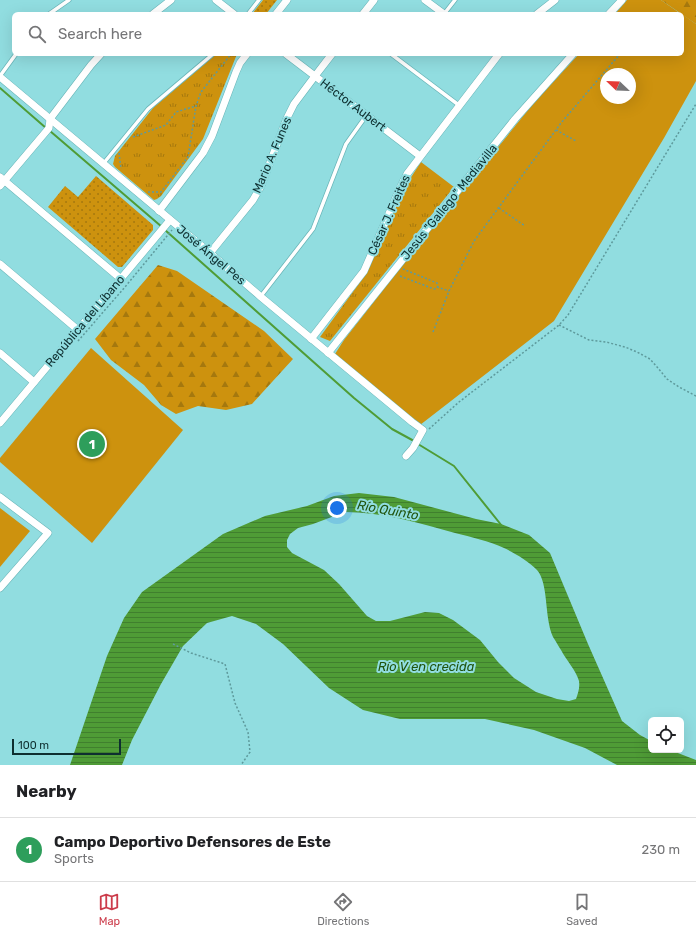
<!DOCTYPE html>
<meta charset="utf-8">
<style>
:root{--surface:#fff;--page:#f2f2f2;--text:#202124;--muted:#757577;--line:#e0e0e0;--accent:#cc3c4b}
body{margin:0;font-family:Rubik,sans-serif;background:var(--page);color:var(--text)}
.controls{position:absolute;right:12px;bottom:12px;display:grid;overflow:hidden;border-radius:6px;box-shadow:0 4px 16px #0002}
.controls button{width:36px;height:36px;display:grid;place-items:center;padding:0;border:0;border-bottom:1px solid var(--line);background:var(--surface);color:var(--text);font:20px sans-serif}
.compass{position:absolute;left:600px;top:68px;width:36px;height:36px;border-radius:50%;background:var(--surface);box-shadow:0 4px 16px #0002;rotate:293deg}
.scale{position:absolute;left:12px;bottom:10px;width:109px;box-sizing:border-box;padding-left:4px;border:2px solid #0e2f30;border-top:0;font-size:11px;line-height:14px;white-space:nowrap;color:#0e2f30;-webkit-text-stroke:3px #91dde0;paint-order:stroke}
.you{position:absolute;left:337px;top:508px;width:14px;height:14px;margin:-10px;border:3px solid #fff;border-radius:50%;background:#1a73e8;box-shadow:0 0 0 6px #1a73e833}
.badge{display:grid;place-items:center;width:26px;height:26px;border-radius:50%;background:var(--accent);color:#fff;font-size:13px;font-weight:700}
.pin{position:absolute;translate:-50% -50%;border:2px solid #fff;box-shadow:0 1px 4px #0006}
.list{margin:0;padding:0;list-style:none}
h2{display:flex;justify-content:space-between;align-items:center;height:52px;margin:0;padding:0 16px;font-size:17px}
h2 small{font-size:13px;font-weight:400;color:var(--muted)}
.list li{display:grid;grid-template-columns:26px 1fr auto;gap:12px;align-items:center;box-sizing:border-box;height:64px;padding:0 16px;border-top:1px solid var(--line)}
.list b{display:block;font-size:15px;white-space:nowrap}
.list p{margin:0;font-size:13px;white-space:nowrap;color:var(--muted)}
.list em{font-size:13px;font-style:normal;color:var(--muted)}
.icon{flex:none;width:22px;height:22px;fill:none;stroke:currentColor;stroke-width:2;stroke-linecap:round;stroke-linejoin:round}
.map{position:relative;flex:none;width:696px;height:765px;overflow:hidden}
.search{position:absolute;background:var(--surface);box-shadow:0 4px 16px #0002;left:12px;right:12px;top:12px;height:44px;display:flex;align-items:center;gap:10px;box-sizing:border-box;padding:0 14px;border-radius:6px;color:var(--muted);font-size:15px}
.sheet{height:116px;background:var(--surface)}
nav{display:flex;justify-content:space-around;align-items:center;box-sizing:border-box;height:56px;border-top:1px solid var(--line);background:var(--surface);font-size:11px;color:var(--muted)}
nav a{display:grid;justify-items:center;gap:2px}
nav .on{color:var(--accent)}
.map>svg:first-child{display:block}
.grass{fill:url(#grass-dots)}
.forest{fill:url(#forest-firs)}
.park{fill:url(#park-tufts)}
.garden{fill:#cd920e;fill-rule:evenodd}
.water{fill:url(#water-rules);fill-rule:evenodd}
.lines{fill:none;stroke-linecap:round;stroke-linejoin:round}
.stream{stroke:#4f9c36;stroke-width:2}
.lane-casing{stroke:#69b5b8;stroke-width:5}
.street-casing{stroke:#69b5b8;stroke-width:8}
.path{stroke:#5e9a9c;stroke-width:1.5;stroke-dasharray:2 2;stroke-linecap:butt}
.lane{stroke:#fff;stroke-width:3.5}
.street{stroke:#fff;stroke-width:7}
.labels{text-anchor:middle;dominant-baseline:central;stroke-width:4;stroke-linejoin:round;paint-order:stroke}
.street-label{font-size:12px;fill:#0e2f30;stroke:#91dde0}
.water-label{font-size:13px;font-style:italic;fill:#20530d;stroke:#91dde0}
</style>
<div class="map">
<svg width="696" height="765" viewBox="0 0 696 765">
<defs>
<pattern id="grass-dots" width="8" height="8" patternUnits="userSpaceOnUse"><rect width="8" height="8" fill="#cd920e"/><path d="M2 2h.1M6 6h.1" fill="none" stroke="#a5780e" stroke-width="1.8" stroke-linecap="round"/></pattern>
<pattern id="forest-firs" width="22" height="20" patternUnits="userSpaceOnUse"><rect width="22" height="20" fill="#cd920e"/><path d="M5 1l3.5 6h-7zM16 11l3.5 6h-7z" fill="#a5780e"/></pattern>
<pattern id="park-tufts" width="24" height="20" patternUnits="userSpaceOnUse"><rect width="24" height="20" fill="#cd920e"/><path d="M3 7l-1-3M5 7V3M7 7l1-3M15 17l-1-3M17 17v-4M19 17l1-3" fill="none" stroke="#a5780e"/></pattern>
<pattern id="water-rules" width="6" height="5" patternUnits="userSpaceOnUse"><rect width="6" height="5" fill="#4f9c36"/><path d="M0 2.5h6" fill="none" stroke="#40802e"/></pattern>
</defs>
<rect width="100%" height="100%" fill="#91dde0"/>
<g class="grass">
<path d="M263 0H277L266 14H252Z"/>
<path d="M96 176 153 225V230L122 267H118L48 207 65 186 78 197Z"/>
</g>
<g class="forest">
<path d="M661 0H696V24Z"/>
<path d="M158 265 177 271 264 331 293 359 252 404 226 410 198 406 176 414 161 405 144 385 111 360 95 339Z"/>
</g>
<g class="park">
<path d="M216 54H237L203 139 161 196 157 199 154 200 115 167 113 164 115 156 153 108Z"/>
<path d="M421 162 454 187 330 341 320 337 366 274 404 188Z"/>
</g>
<g class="garden">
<path d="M627 0H661L681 14H615Z"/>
<path d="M682 14 696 24V81L664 138 554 321 420 425 335 354 344 340 405 262 533 104 579 54H682ZM606 74H630V98H606Z"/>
<path d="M91 348 183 430 92 543 0 462V458Z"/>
<path d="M0 508 30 531 0 567Z"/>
</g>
<path class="water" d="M359 493 394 497 476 519 501 524 529 535 550 553 588 644 622 721 640 735 651 741V750H670L696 760V765H617L585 748 534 730 485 719H400L363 710 329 688 283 644 256 624 232 616 207 623 183 646 161 684 132 740 122 765H70L107 656 124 618 142 592 223 534 265 516 307 506 334 496ZM345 512C383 512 419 523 455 533 471 537 489 541 504 548 513 552 530 562 537 570 549 584 544 617 553 637 556 641 558 646 561 650 566 660 576 670 579 681 580 688 578 693 576 699L569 701 557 699 536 692 514 678 498 662 480 640 453 620 439 613 425 612 390 621H376L367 616 339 584 324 570 292 553 287 547V540L290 534 298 528 313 524Z"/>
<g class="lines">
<g class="stream">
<path d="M0 88 46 128"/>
<path d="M50 131 162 227"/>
<path d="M165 230 354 398 392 429 414 441"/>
<path d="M418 444 454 466 502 526"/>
</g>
<g class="lane-casing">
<g id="lane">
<path d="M49 14 69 0"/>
<path d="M248 14 259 0"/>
<path d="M444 14 455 0"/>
<path d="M391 54 460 106"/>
<path d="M0 76 16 54"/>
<path d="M103 164 148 109 213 54"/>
<path d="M261 296 313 229 346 144 366 116"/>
</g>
</g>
<g class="street-casing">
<g id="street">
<path d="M216 0 234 14"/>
<path d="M425 0 444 14"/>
<path d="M153 14 171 0"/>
<path d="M276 14 287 0"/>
<path d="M363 14 374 0"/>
<path d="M537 14 555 0"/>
<path d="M609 14 622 0"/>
<path d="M286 54 420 156"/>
<path d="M0 77 210 253 261 297 412 422 423 430 413 448 406 456"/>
<path d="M0 177 121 279"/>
<path d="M0 186 49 128 50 119 91 65 101 54"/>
<path d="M159 211 203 153 212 136 236 72 240 63 247 54"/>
<path d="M210 253 253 200 261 186 287 118 294 104 315 76 332 54"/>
<path d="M0 264 78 330"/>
<path d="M311 339 364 271 401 186 407 174 499 54"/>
<path d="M0 353 34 382"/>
<path d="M328 353 515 119 573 54"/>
<path d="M0 423 170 220"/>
<path d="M0 497 48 533 0 588"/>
</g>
</g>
<g class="path">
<path d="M556 130 576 141"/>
<path d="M133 137 166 125 176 112 196 106"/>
<path d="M119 153 121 169"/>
<path d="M148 192H161L188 157 196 106 201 92 231 54"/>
<path d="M499 208 525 226"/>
<path d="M400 276 434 289 437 288 438 285 437 283 403 269"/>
<path d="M437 287 449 291"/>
<path d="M559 325 589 340 606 342 625 347 637 352 650 359 658 368 667 379 679 387 696 396"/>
<path d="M433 332 449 291 474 241 561 123 620 54"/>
<path d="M78 341 125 287 172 230"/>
<path d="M429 429 459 402 550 332 559 325 568 315 696 104"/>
<path d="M173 644 191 653 225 664 235 703 248 732 250 752 241 765"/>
</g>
<use href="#lane" class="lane"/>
<use href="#street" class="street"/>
</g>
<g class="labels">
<g class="street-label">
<text transform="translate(353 105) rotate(37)">Héctor Aubert</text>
<text transform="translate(272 155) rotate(-67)">Mario A. Funes</text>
<text transform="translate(449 202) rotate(-51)">Jesús "Gallego" Mediavilla</text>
<text transform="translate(389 215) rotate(-66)">César J. Freites</text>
<text transform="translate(211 255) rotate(40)">José Ángel Pes</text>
<text transform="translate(85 321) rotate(-50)">República del Líbano</text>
</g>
<g class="water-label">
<text transform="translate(388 510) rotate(10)">Río Quinto</text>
<text x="426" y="666">Río V en crecida</text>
</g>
</g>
</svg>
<div class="controls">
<button><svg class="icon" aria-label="locate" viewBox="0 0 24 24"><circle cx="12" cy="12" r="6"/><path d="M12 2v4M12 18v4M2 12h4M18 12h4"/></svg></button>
</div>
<svg class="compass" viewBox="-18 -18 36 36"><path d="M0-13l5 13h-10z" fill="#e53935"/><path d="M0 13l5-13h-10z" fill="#757577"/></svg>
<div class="scale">100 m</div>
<div class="you"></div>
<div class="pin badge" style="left:92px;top:444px;background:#2e9e5b">1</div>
<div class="search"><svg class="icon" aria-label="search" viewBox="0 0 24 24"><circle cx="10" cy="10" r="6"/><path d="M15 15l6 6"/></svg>Search here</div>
</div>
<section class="sheet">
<h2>Nearby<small></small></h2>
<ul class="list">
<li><span class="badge" style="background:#2e9e5b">1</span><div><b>Campo Deportivo Defensores de Este</b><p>Sports</p></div><em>230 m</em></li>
</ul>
</section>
<nav>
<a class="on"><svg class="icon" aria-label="map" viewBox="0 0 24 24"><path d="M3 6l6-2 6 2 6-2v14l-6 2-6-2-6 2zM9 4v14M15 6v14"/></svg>Map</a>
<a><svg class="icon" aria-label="directions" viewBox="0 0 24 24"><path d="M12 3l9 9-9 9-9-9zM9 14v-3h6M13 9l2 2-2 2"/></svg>Directions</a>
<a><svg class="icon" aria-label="saved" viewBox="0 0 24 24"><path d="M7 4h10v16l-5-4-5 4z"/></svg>Saved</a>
</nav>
